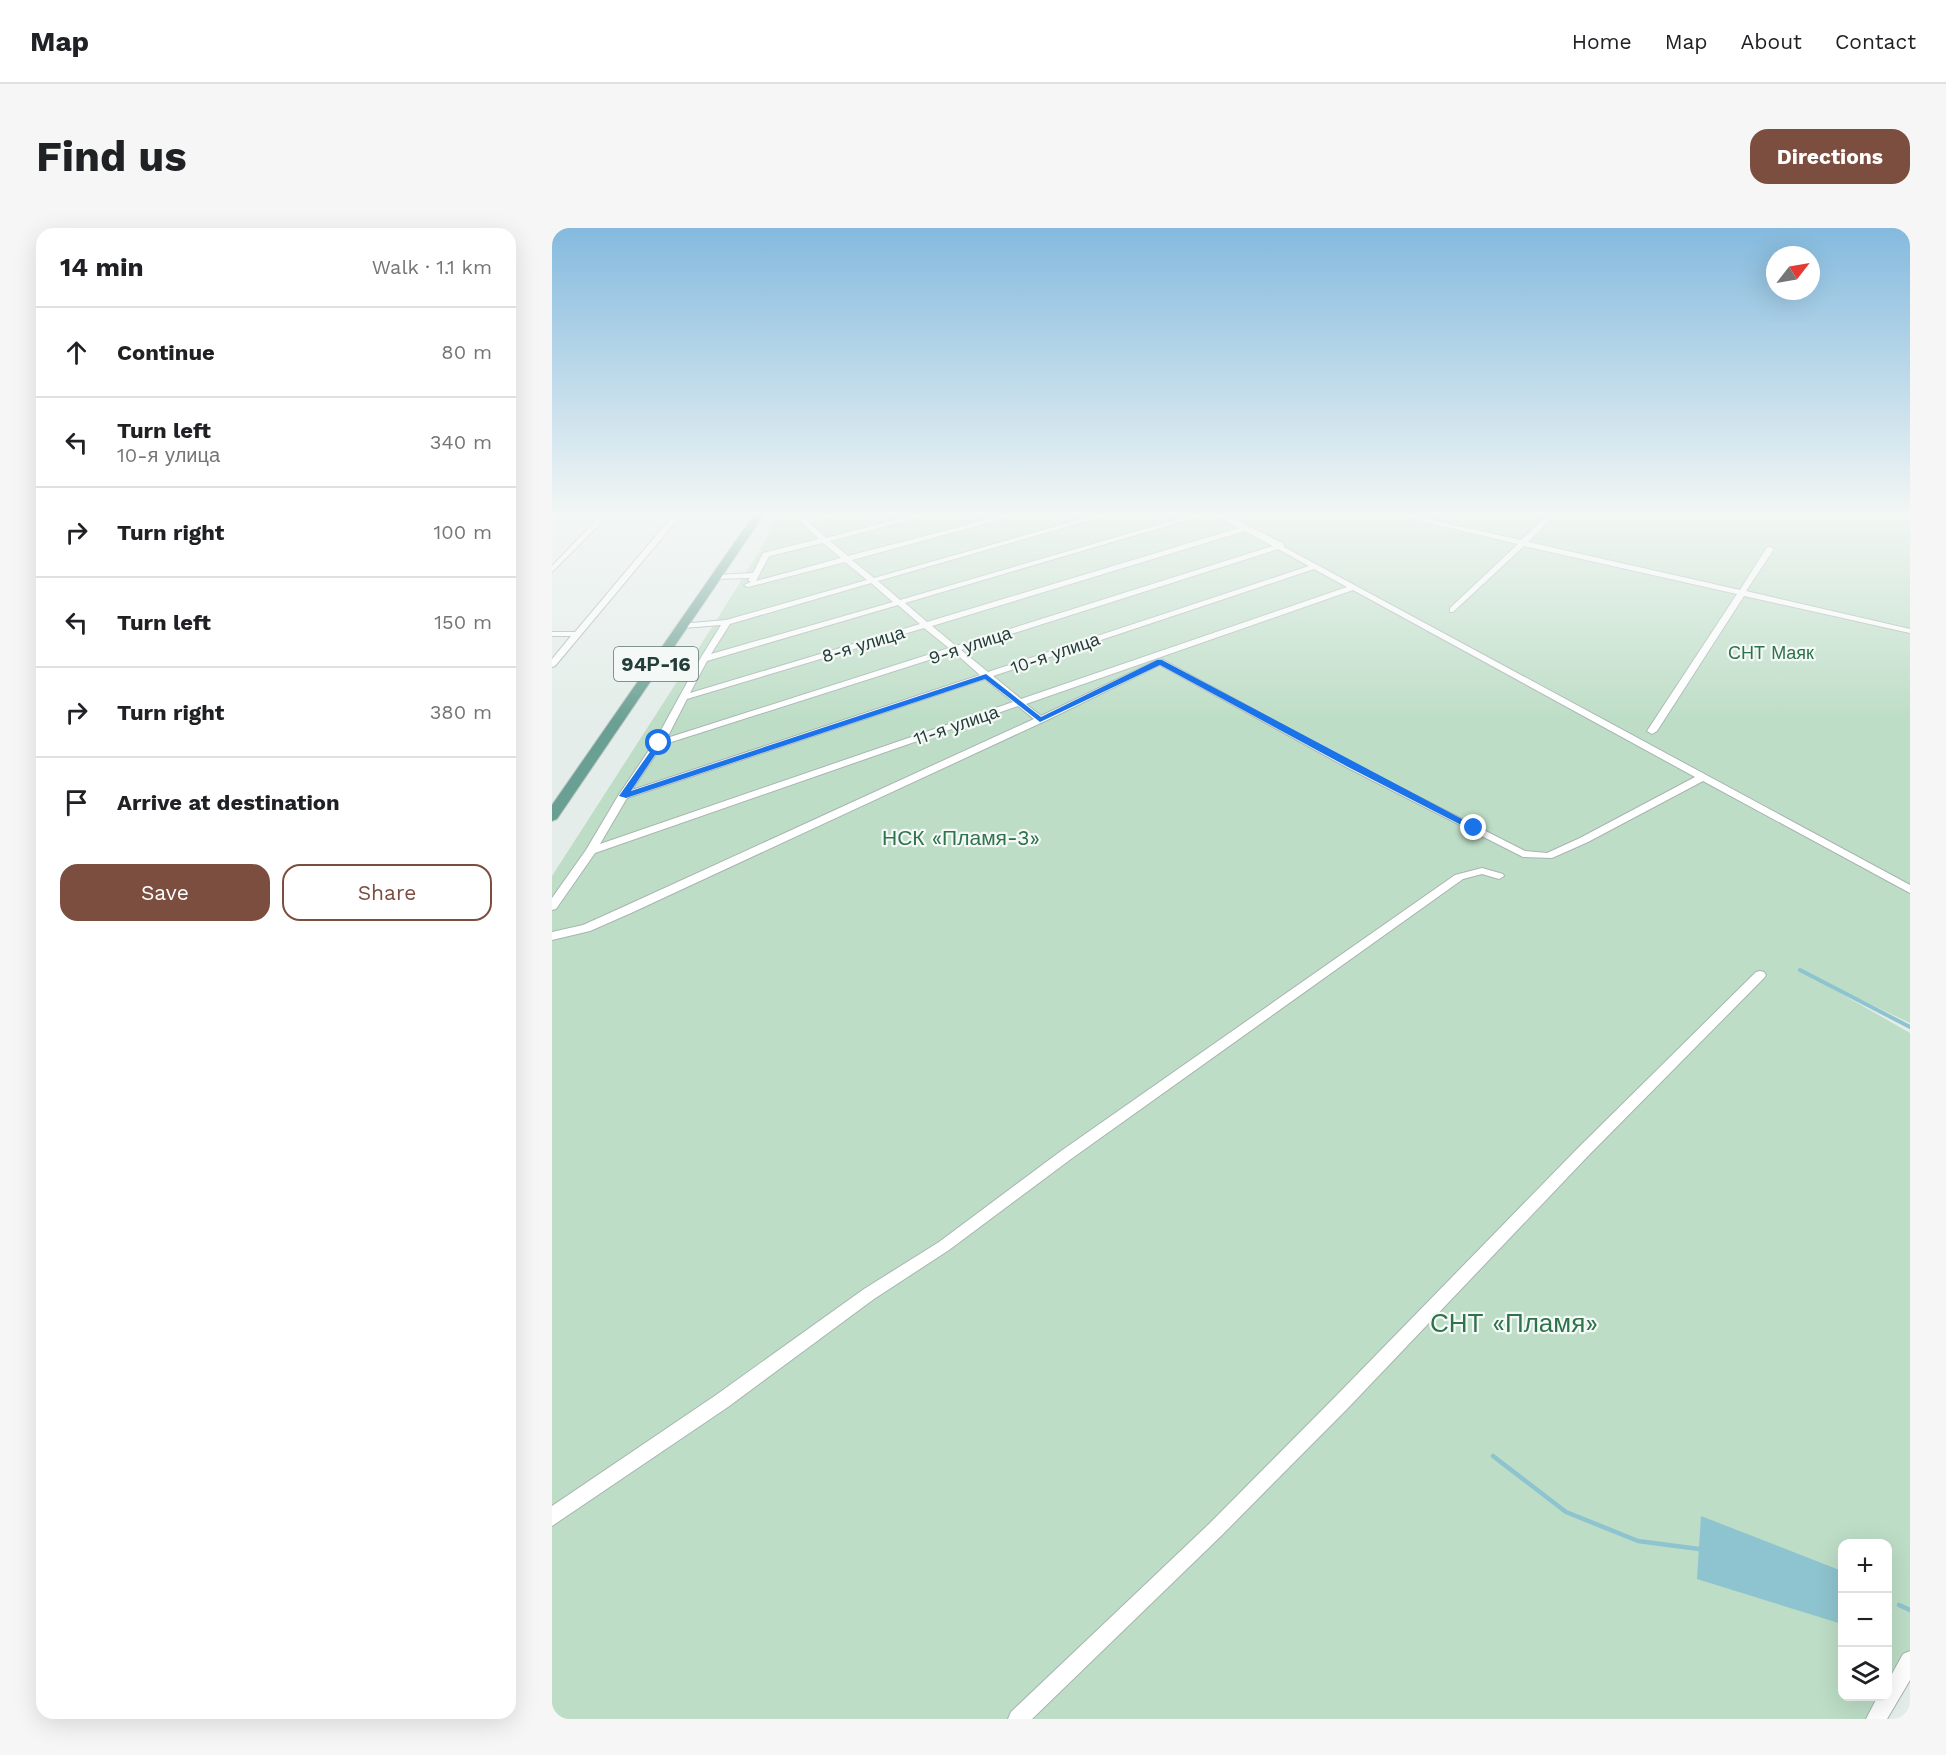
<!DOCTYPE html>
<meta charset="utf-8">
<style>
:root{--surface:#fff;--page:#f6f6f6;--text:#202124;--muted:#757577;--line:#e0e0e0;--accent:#7c4e40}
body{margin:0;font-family:"Work Sans",sans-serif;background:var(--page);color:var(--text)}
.controls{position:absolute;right:18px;bottom:18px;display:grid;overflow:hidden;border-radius:12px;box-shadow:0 6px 24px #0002}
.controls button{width:54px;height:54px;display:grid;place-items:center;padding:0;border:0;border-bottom:2px solid var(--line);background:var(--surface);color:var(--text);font:30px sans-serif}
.compass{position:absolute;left:1214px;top:18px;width:54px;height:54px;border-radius:50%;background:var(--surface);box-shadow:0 6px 24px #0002;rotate:59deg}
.stop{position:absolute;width:18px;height:18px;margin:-14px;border:4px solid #1a73e8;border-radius:50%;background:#fff}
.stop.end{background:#1a73e8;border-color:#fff;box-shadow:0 2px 6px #0008}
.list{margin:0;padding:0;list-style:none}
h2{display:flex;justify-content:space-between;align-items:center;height:78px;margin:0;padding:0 24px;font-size:26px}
h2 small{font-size:20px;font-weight:400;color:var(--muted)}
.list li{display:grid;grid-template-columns:39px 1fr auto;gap:18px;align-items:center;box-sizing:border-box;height:90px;padding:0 24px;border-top:2px solid var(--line)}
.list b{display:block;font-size:22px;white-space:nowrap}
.list p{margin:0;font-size:20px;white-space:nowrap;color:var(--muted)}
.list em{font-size:20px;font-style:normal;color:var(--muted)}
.actions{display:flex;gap:12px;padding:18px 24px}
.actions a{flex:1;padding:14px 0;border:2px solid var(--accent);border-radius:18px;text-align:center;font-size:21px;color:var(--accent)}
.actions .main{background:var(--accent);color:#fff}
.icon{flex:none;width:33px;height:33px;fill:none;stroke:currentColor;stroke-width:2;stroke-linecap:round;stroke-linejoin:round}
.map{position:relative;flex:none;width:1358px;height:1491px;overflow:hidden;border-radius:18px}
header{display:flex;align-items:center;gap:36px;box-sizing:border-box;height:84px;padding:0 30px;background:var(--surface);border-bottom:2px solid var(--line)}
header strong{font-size:28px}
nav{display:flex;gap:33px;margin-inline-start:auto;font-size:21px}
.intro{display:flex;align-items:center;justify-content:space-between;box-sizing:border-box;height:144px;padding:0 36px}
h1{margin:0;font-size:42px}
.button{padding:15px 27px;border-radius:18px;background:var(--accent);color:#fff;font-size:21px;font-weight:700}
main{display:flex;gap:36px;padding:0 36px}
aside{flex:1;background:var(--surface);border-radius:18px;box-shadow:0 6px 24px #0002}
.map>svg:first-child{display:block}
.green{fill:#bdddc6;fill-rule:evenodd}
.water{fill:#8ec4cf}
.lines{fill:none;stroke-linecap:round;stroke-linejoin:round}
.stream-far1{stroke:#8ec4cf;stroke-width:4}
.stream{stroke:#8ec4cf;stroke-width:4.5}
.street-casing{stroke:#a7b5b0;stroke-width:2}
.primary-casing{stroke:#c2c9c7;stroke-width:2}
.street{fill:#fff;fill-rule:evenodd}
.primary{fill:#6aa093;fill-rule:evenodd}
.route{fill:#1a73e8}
.labels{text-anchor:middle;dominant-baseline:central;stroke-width:4.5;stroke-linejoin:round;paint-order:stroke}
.far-street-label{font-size:18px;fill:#243e37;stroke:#f4f9f7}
.far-park-label{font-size:18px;fill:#2f734b;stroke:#f4f9f7}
.shield{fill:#f4f9f7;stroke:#627671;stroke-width:1.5}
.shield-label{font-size:20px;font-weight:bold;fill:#243e37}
.park-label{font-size:21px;fill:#2f734b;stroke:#f4f9f7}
.near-park-label{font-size:26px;fill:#2f734b;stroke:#f4f9f7}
</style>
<header>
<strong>Map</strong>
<nav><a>Home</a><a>Map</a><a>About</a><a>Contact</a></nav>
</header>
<div class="intro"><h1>Find us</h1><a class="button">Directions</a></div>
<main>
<aside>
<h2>14 min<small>Walk · 1.1 km</small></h2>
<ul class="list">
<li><svg class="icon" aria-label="ahead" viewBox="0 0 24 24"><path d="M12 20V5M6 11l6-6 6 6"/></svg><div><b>Continue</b></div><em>80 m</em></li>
<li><svg class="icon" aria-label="left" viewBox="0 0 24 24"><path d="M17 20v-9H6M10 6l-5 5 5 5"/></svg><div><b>Turn left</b><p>10-я улица</p></div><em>340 m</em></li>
<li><svg class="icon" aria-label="right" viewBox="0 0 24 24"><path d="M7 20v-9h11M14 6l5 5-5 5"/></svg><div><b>Turn right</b></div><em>100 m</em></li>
<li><svg class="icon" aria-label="left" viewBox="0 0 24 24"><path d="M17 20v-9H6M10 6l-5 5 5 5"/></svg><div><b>Turn left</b></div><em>150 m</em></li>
<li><svg class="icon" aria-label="right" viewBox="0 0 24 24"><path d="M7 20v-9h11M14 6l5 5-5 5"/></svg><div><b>Turn right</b></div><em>380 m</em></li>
<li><svg class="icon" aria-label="arrive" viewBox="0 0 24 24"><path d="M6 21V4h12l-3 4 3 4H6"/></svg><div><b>Arrive at destination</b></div></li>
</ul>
<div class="actions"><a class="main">Save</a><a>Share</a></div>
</aside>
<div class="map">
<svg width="1358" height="1491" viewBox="0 0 1358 1491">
<rect width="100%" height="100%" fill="#e4ede9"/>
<path class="green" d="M225 285H1115L1117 288 1136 285H1358V795L1253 745 1358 805V1444L1324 1491H0V648L164 393 211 317ZM1290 1316H1336V1468H1290Z"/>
<path class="water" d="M1149 1288 1290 1343V1396L1145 1351Z"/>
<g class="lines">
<path class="stream-far1" d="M1248 742 1358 799"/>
<g class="stream">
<path d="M941 1228 1014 1284 1086 1313 1147 1321"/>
<path d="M1347 1377 1358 1382"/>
</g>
<g class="street-casing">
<g id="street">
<path d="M51 285H59L0 344V338Z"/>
<path d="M123 285H131L3 438 0 439V431L19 408H0V404H23Z"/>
<path d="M240 285H247L254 291 280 285H291L258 295 274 310 371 285H382L278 313 296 328 461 285H472L300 332 322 350 551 285H562L326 353 348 372 648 285H659L353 375 375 394 687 300 661 285H670L732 316V319L1358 657V665L1151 553 1036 614 1000 630 971 629 796 540 608 437 491 494 79 685 38 703 0 712V704L31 697 71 679 482 491 466 478 43 625 4 681 0 682V670L34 622 66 568 102 515 148 431 169 397 131 400 127 398 128 396 174 392 315 352 293 334 196 359 192 357 199 354 196 352 198 350 161 351V347H164L201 345 211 325 267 311ZM693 303 721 318 404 418 380 398ZM271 315 289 330 204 353 217 328ZM726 321 757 338 436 444 409 422ZM762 341 795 359 469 471 441 448ZM319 355 341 374 159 426 178 396ZM801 362 1143 549 1028 610 995 625 973 623 802 536 611 432H605L489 488 474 476ZM346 377 368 396 138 465 155 433ZM372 400 397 420 115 510 135 471ZM402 424 428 447 80 562 110 517ZM433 451 461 474 48 616 75 570Z"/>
<path d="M835 285H847L969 312 998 285H1005L976 314 1188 362 1215 319H1218L1222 321 1194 363 1358 401V405L1192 368 1105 503 1100 506 1095 503 1185 366 972 318 901 384H898V380L966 316Z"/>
<path d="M930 640 951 646 952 648 947 651 930 646 911 651 519 931 397 1022 322 1071 176 1179 0 1298V1278L164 1167 312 1061 387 1014 509 923 903 647Z"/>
<path d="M1208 743 1212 744 1214 747 1212 750 1035 929 796 1180 670 1307 480 1491H456L459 1484 658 1295 784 1168 1025 921 1204 744Z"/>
<path d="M1358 1423V1452L1335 1491H1314L1326 1468H1336V1453L1351 1426Z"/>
</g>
</g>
<g class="primary-casing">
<path id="primary" d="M203 285H213L5 591 0 593V577Z"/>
</g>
<use href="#street" class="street"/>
<use href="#primary" class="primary"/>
</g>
<linearGradient id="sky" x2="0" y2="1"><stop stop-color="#84bade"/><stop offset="0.58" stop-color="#f3f7f5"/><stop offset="1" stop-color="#f3f7f5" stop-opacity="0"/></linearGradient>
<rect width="1358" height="494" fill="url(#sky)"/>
<path class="route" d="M605 432H610L927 600 919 602 796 539 608 437 488 494 433 451 74 570 67 568 105 514 111 515 79 563 434 446 489 489Z"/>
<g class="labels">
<g class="far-street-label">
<text transform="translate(311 416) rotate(-17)">8-я улица</text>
<text transform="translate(418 417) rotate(-18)">9-я улица</text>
<text transform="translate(503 425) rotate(-19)">10-я улица</text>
<text transform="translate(404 497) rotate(-19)">11-я улица</text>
</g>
<g class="far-park-label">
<text x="1219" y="424">СНТ Маяк</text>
</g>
<rect class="shield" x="62" y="419" width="84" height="34" rx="4.5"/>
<g class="shield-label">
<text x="104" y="436">94Р-16</text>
</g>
<g class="park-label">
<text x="409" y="609">НСК «Пламя-3»</text>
</g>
<g class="near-park-label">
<text x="962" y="1095">СНТ «Пламя»</text>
</g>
</g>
</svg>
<div class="controls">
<button>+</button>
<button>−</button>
<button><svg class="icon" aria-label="layers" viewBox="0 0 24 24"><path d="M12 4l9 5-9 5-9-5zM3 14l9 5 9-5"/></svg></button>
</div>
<svg class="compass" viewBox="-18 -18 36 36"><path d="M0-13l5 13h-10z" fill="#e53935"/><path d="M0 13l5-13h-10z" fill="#757577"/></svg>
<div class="stop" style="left:107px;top:515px"></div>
<div class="stop end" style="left:922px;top:600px"></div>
</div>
</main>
